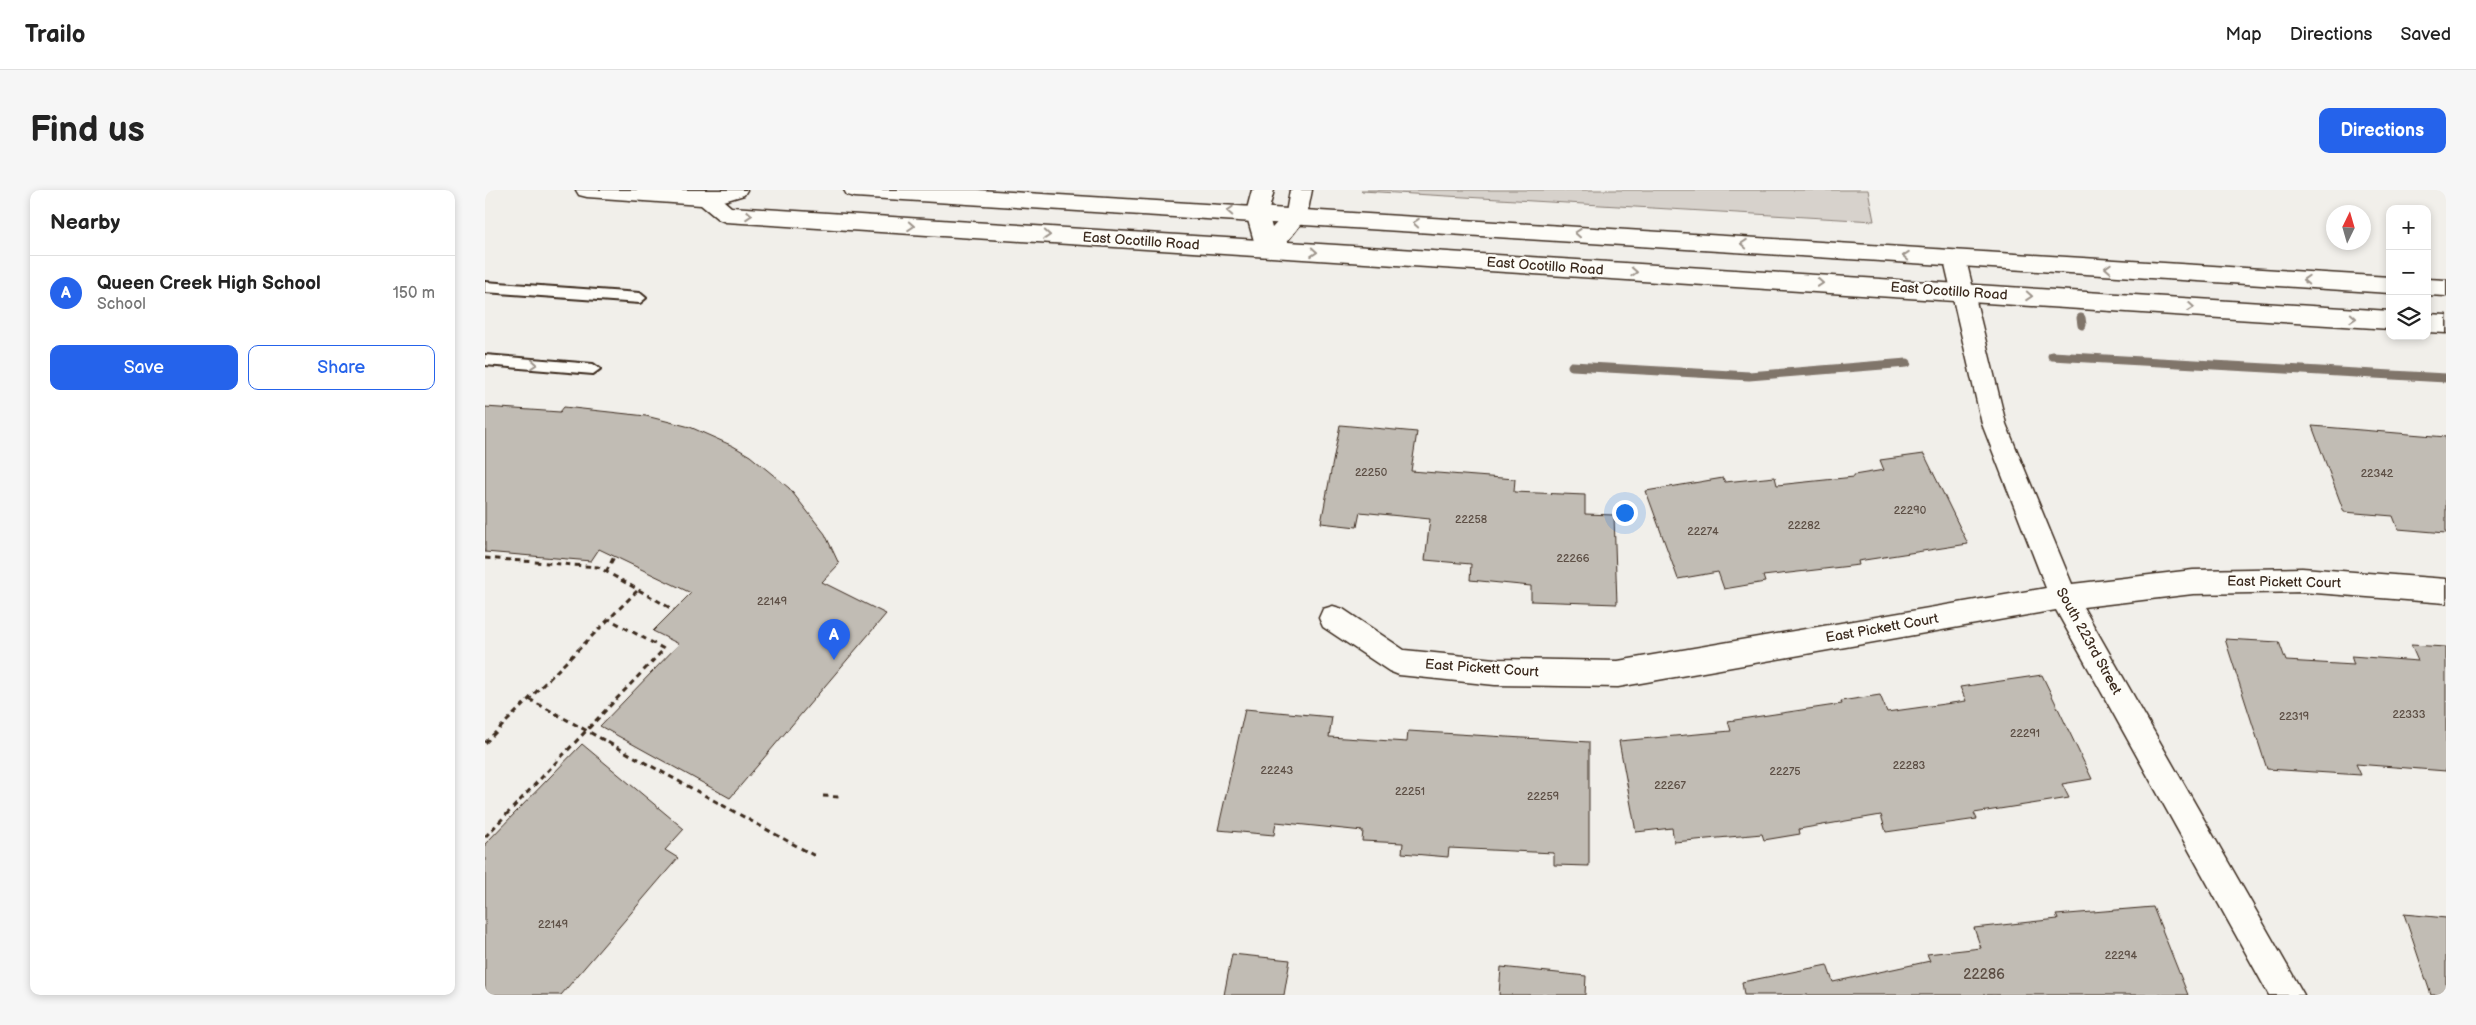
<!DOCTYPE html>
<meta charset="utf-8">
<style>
:root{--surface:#fff;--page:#f6f6f6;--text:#222;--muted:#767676;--line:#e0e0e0;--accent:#2563eb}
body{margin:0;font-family:"Balsamiq Sans",sans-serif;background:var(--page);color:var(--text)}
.controls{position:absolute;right:15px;top:15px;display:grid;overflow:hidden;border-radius:10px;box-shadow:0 2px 8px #0003}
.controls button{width:45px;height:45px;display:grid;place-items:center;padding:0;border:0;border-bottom:1px solid var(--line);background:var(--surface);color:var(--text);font:25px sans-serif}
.compass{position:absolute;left:1841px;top:15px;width:45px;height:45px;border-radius:50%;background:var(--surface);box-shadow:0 2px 8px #0003;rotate:5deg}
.you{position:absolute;left:1139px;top:322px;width:18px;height:18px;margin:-12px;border:4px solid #fff;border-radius:50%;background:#1a73e8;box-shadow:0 0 0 8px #1a73e833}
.badge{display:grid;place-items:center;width:32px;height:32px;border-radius:50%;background:var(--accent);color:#fff;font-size:16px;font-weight:700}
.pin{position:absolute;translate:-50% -41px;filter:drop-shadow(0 1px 2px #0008)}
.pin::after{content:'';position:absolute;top:26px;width:18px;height:15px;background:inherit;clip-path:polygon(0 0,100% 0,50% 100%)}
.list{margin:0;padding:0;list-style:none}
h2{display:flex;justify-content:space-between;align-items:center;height:65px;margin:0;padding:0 20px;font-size:21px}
h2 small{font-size:16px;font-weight:400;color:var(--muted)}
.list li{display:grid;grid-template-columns:32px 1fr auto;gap:15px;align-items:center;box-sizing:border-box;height:75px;padding:0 20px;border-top:1px solid var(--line)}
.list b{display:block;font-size:19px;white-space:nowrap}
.list p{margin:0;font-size:16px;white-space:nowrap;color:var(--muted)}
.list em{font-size:16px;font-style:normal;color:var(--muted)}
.actions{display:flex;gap:10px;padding:15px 20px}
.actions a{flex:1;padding:11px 0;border:1px solid var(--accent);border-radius:10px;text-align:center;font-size:18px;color:var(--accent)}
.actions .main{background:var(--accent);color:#fff}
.icon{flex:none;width:28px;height:28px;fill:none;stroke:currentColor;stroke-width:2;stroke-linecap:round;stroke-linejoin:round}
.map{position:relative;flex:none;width:1961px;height:805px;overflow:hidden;border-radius:10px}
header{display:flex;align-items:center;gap:30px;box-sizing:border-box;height:70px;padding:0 25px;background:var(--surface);border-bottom:1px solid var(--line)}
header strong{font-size:24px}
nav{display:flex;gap:28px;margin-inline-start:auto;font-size:18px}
.intro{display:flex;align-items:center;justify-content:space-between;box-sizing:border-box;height:120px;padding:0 30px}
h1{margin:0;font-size:35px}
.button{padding:12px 22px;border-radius:10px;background:var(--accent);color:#fff;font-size:18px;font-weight:700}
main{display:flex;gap:30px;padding:0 30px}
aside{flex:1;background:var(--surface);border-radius:10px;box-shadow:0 2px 8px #0003}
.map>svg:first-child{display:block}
.green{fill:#d7d2cc;stroke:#897e75}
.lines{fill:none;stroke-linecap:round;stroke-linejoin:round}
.stream{stroke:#80746b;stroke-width:9}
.building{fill:#c1bcb4;stroke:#3b2a1e}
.lane-casing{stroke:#3b2a1e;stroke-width:4}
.street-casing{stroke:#3b2a1e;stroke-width:3}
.secondary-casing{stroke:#3b2a1e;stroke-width:3}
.path{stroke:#3b2a1e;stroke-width:3;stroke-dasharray:5.5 4.5;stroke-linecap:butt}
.lane{fill:#fdfcf7;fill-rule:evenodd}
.street{fill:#fdfcf7;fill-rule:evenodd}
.secondary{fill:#fdfcf7;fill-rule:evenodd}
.oneway{stroke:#9c938a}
.labels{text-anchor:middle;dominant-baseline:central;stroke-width:5;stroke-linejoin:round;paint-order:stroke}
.number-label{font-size:11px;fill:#5c4e44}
.street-label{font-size:14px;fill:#3b2a1e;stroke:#fdfcf7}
.near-number-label{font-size:14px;fill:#5c4e44}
</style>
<header>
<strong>Trailo</strong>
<nav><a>Map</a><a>Directions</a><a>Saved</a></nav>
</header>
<div class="intro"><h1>Find us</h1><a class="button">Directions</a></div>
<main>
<aside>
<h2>Nearby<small></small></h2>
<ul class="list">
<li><span class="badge">A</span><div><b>Queen Creek High School</b><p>School</p></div><em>150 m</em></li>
</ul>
<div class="actions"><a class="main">Save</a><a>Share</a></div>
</aside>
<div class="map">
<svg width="1961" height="805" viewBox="0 0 1961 805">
<rect width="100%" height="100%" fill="#f1efea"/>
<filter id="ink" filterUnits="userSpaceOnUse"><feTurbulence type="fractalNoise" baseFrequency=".02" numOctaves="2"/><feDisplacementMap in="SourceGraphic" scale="10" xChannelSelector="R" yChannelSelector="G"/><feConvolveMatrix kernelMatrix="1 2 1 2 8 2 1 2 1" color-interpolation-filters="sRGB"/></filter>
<g filter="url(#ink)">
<path class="green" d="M876 0H1383L1389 31 877 1Z"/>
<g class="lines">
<g class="stream">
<path d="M1596 128 1597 135"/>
<path d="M1567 166 1961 188"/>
<path d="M1087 176 1264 186 1422 173"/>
</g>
</g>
<g class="building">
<path d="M0 217 75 222 79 217 161 226 205 237 248 256 265 266 304 298 340 344 354 374 337 392 401 424 245 608 115 536 194 454 168 441 206 403 114 359 106 371 0 362Z"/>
<path d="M855 235 932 242 926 281 1030 289 1029 302 1100 305V324L1129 325 1132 414 1046 411V396L985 390 986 374 940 370 945 329 875 322 872 337 836 333Z"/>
<path d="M1827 236 1961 247V343L1913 339 1908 326 1859 322Z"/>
<path d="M1439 264 1483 354 1373 371 1374 375 1278 386 1280 392 1239 399 1233 382 1193 389 1161 301 1238 288 1240 292 1290 287 1292 295 1369 287V285L1399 280 1395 270Z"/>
<path d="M1740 449 1794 452 1801 471 1869 475 1866 466 1933 471 1926 455 1961 457V581L1871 574 1876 585 1782 579Z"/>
<path d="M1557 485 1607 589 1577 594 1584 608 1489 623 1492 629 1401 642 1396 625 1314 639 1315 644 1279 650 1277 644 1189 652 1187 638 1151 642 1134 551 1246 541 1243 531 1357 514 1356 511 1395 505 1402 522 1481 511 1475 497Z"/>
<path d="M760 519 847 527 844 547 922 552 923 541 1104 552V676L1069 675V663L964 658 963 667 917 663 918 653 877 651 878 641 791 632 789 645 733 640Z"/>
<path d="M97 554 199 639 180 660 193 668 76 805H0V654Z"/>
<path d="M1668 717 1703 805H1259L1257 792 1342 775 1348 792 1445 771 1442 764 1496 758 1489 738 1573 729 1571 725Z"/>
<path d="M1919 724 1961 728V805H1946Z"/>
<path d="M747 764 805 770 799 805H739Z"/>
<path d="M1016 777 1101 786 1100 805H1014Z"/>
</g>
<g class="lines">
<g class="lane-casing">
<g id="lane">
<path d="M0 92 155 103 161 108 155 113 0 102Z"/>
<path d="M0 165 108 174 115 179 108 184 0 175Z"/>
</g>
</g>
<g class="street-casing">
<g id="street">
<path d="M767 0H789L783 23 787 38 801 23 805 0H827L822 25 819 30C807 44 793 70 773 65L761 23Z"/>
<path d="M1470 62 1478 64 1481 70 1521 234 1587 394 1708 380 1817 378 1961 389V413L1817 402 1708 404 1598 417 1819 805H1784L1571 420 1133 497 1010 495 914 485 904 481 838 437 834 428 838 419 848 416 858 419 919 460 1010 469 1133 471 1561 398 1497 234 1459 70 1462 64Z"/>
</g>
</g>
<g class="secondary-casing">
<g id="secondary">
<path d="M91 0H262L259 5 239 11 246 17 1905 121V139L241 32 233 29 216 15 102 7 94 5Z"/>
<path d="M359 0H493L1905 87V103L370 7 362 5Z"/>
<path d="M1942 89 1961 90V106L1942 105Z"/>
<path d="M1942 124 1961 125V143L1942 142Z"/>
</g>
</g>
<g class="path">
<path d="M0 368 113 377 189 420"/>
<path d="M121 382 130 365"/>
<path d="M44 509 330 666"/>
<path d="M0 553 152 401"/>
<path d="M338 606 354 607"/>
<path d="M0 647 179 459 124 429"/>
</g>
<use href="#lane" class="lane"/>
<use href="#street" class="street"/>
<use href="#secondary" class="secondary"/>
</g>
<defs><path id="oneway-chevron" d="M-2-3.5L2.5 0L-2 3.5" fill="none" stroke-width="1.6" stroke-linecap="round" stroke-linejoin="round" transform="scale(1.25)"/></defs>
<g class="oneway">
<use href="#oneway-chevron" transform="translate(745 21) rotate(-177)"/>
<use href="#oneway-chevron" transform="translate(264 25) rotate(4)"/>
<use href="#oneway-chevron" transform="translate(931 33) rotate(-176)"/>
<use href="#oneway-chevron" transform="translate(426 36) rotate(4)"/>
<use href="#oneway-chevron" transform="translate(1093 43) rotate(-176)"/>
<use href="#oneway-chevron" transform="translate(562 45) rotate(4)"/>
<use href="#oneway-chevron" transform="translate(1259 54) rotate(-176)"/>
<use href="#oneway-chevron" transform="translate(829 62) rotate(4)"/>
<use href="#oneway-chevron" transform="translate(1421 66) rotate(-176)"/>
<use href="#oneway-chevron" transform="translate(1623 78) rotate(-177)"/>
<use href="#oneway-chevron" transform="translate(1149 82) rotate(3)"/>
<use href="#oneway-chevron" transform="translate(1821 90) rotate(-177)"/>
<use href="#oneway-chevron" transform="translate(1335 93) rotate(4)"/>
<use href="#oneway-chevron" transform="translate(1544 106) rotate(4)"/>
<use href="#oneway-chevron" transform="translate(1706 117) rotate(4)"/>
<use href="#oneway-chevron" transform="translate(1868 128) rotate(4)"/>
<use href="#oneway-chevron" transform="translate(49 174) rotate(4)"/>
</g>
</g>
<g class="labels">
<g class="number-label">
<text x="886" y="282">22250</text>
<text x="1892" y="283">22342</text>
<text x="1425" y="320">22290</text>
<text x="986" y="329">22258</text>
<text x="1319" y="335">22282</text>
<text x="1218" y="341">22274</text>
<text x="1088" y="368">22266</text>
<text x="287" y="411">22149</text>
<text x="1924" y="524">22333</text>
<text x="1809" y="526">22319</text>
<text x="1540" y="543">22291</text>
<text x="1424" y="575">22283</text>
<text x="792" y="580">22243</text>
<text x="1300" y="581">22275</text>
<text x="1185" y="595">22267</text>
<text x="925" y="601">22251</text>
<text x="1058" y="606">22259</text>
<text x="68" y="734">22149</text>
<text x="1636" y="765">22294</text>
</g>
<g class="street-label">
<text transform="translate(656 51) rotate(4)">East Ocotillo Road</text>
<text transform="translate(1060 76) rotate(4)">East Ocotillo Road</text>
<text transform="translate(1464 101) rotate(4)">East Ocotillo Road</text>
<text transform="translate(1799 392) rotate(1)">East Pickett Court</text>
<text transform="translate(1397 438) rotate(-10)">East Pickett Court</text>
<text transform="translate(1604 451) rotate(61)">South 223rd Street</text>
<text transform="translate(997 478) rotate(4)">East Pickett Court</text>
</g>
<g class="near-number-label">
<text x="1499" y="784">22286</text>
</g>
</g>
</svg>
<div class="controls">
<button>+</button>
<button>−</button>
<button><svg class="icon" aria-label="layers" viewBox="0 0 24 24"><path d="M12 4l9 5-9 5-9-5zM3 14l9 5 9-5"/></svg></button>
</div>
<svg class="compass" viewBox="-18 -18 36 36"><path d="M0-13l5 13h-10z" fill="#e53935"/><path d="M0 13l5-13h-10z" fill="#767676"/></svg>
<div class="you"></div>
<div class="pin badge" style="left:349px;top:470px">A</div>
</div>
</main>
